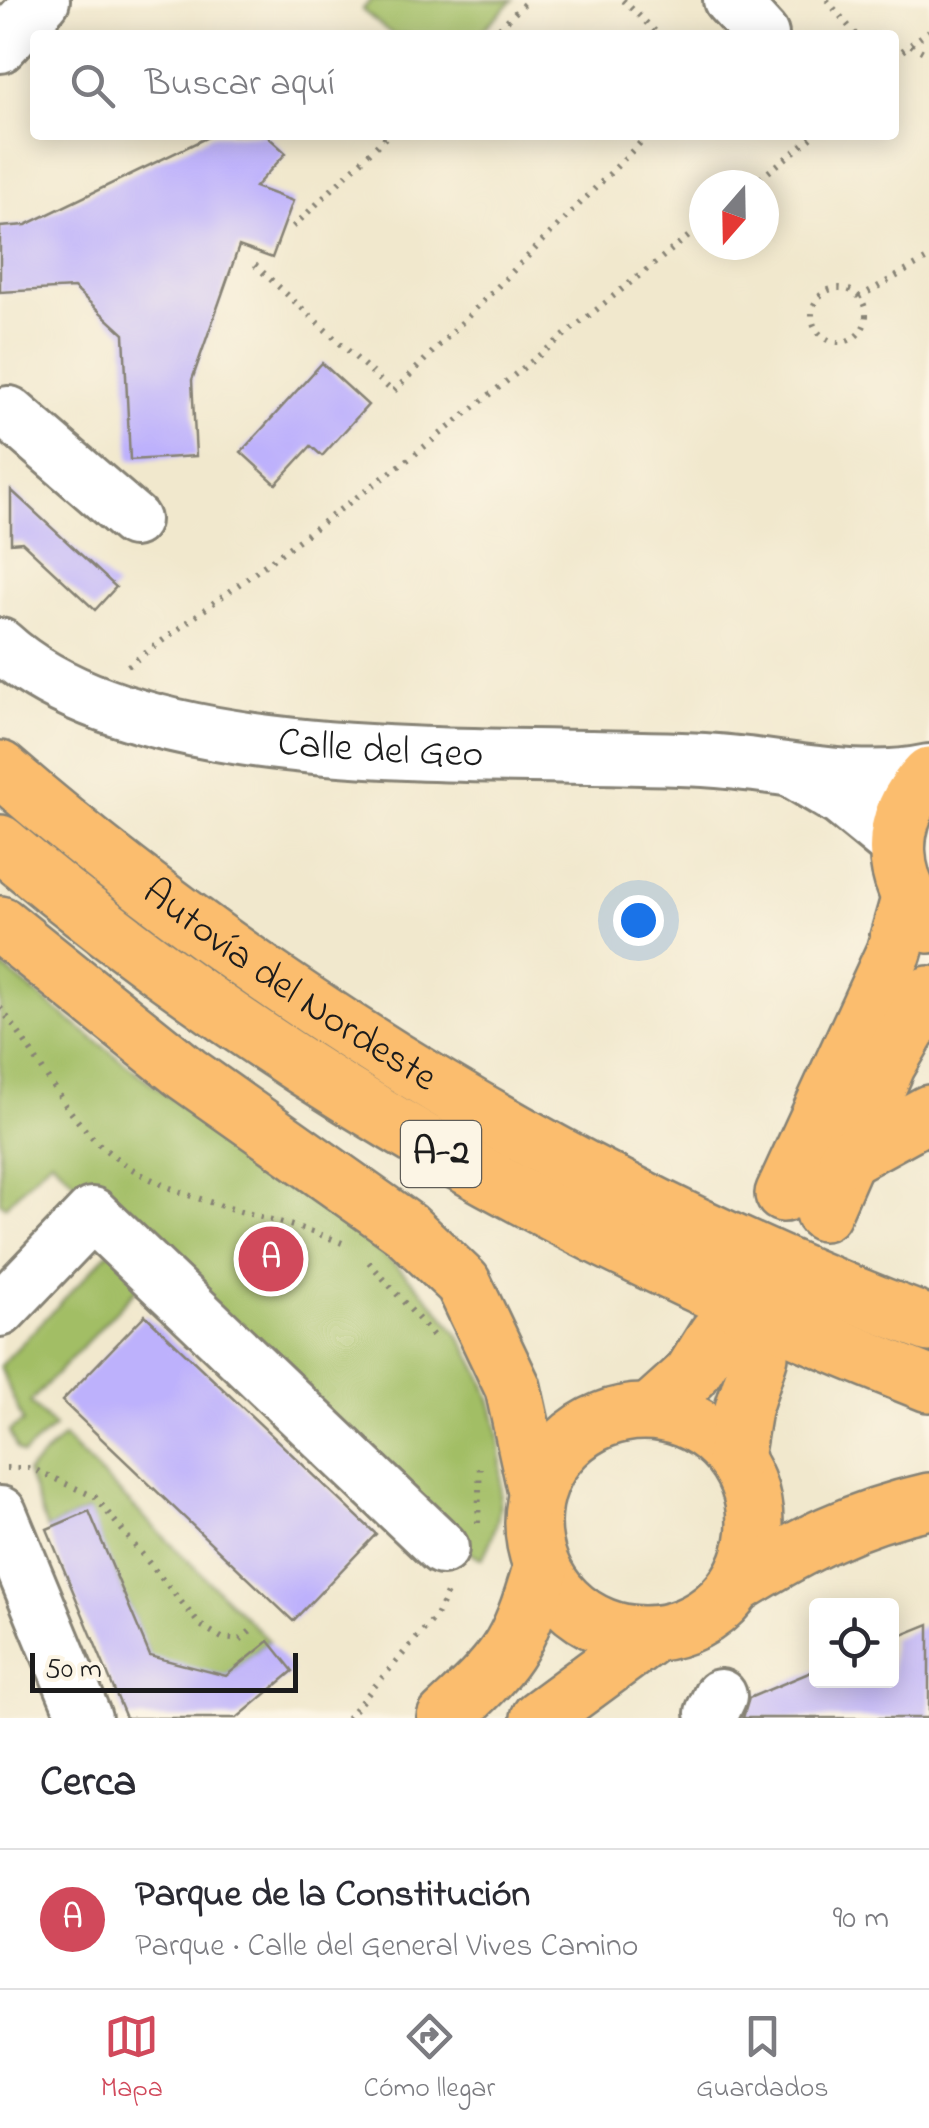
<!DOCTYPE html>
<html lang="es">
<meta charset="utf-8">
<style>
:root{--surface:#fff;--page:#f2f2f3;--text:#2b2b33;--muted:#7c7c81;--line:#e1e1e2;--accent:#d1495b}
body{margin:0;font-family:"Indie Flower",sans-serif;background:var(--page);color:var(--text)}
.controls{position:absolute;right:30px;bottom:30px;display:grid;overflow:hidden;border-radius:10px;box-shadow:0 5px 25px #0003}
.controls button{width:90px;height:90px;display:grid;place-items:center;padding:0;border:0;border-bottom:2px solid var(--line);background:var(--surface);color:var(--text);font:50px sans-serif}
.compass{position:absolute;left:689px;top:170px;width:90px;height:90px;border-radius:50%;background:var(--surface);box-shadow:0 5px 25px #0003;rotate:200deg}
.scale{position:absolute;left:30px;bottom:25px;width:268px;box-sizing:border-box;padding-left:10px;border:5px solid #1c1c1c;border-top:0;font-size:28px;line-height:35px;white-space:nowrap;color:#1c1c1c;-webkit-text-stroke:8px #fcf5e5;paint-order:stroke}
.you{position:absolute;left:638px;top:920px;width:35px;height:35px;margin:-25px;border:8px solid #fff;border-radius:50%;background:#1a73e8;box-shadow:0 0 0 15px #1a73e833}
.badge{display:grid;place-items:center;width:65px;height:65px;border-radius:50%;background:var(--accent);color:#fff;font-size:32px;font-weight:700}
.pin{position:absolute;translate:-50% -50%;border:5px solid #fff;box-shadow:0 2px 10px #0006}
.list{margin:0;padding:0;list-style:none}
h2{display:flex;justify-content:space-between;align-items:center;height:130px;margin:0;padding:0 40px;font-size:42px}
h2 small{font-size:32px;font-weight:400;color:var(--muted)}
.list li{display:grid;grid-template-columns:65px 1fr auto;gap:30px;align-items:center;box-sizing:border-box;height:140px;padding:0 40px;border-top:2px solid var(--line)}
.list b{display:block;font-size:38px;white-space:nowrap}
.list p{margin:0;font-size:32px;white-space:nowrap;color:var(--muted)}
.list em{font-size:32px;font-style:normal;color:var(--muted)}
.icon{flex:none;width:55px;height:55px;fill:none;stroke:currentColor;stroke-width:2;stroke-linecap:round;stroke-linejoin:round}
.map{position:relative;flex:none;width:929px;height:1718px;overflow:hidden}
.search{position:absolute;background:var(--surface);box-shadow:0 5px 25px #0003;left:30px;right:30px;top:30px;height:110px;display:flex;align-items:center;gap:25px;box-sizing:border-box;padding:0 35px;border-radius:10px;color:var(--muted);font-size:38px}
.sheet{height:270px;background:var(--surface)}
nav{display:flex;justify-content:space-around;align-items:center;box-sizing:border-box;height:140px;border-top:2px solid var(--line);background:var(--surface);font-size:28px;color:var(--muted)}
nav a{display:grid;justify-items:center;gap:5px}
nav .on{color:var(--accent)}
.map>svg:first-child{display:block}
.green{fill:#a2be65;stroke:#5f6d40;stroke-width:2.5}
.building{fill:#bdb1fc}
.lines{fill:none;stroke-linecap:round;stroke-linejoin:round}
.minor-casing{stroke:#868274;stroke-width:58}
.major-casing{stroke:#868274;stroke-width:60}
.highway-casing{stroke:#868274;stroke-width:60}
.path{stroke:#868274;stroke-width:6;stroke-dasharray:2.5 8;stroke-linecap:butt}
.minor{stroke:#fff;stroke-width:52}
.major{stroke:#fbbd6e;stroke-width:55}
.highway{stroke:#fbbd6e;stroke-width:55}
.labels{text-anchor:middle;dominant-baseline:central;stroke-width:9;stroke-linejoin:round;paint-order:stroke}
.shield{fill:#fcf5e5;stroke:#5f5d58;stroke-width:2.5}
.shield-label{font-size:38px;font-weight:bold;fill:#1c1c1c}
.street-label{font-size:40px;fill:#1c1c1c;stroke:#fcf5e5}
</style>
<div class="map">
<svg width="929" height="1718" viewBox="0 0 929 1718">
<rect width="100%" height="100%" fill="#fcf5e5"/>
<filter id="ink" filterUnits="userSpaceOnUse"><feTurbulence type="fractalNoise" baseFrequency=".01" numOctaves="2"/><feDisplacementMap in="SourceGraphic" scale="20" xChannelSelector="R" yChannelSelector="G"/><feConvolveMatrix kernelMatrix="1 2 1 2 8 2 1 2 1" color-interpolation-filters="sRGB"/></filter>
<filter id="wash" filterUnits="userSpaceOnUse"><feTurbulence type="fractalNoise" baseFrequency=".0048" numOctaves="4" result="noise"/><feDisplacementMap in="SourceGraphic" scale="40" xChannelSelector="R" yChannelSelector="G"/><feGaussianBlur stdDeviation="2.25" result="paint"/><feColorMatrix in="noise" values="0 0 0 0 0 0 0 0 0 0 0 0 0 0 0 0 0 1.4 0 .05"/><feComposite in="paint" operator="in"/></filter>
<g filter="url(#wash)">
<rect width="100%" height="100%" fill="#f1e8cd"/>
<g class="green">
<path d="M371 0H513L478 35H393L362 10Z"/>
<path d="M0 965C71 1022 143 1078 217 1132 332 1218 504 1307 501 1472 501 1509 499 1526 482 1559L447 1538 51 1159 5 1206 0 1202Z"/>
<path d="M113 1248 146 1279 30 1402 54 1427 23 1454 17 1450 9 1431 23 1422 0 1366Z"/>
<path d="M63 1437 269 1641 226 1676 152 1661 88 1511 47 1529 27 1472Z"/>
</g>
<g id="blocks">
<g class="building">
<path d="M212 135H266L286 153 255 187 293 201 272 258 239 246 192 380 196 456 130 460 124 334 74 288 0 292V227L26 225Z"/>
<path d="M322 363 368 405 322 456 311 446 276 484 241 452Z"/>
<path d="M11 490 116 587 95 610 22 542 11 543Z"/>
<path d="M145 1315 376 1534 293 1621 62 1401Z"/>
<path d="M89 1511 150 1656 226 1676 269 1641 293 1671 237 1718H126L47 1529Z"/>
<path d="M929 1624V1718H743L749 1698 816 1670V1680H892V1639Z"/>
</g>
</g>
</g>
<g filter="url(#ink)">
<use href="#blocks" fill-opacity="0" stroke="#868274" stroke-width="2.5"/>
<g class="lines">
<g class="minor-casing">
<g id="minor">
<path d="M730 0 762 35"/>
<path d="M0 46 43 0"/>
<path d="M9 413 133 520"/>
<path id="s1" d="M0 645C146 779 513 749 704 760 779 764 855 787 929 771"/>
<path d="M799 775 841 800 896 845"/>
<path d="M0 1310 92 1214 442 1548"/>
<path d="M0 1513 85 1718"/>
<path d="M712 1713 720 1696"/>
</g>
</g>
<g class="major-casing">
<g id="major">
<path d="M929 775C885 821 889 879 929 925"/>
<path d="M783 1194 894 952 909 899"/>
<path d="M823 1213 888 1064 929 994"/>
<path d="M651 1411 691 1375 716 1335"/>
<circle cx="644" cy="1523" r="111"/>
<path d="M735 1458 743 1409 760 1356"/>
<path d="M445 1718C506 1661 517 1650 541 1568"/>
<path d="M539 1718 653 1634"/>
</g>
</g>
<g class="highway-casing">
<g id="highway">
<path id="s2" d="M0 769C272 1004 592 1198 929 1324"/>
<path d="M0 843C281 1080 588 1250 929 1384"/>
<path d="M0 924 187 1074 406 1229 463 1283 513 1388 536 1492"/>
<path d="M847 1158 929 1113"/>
<path d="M737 1585C802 1545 853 1518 929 1501"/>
</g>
</g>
<g class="path">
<path d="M623 0 659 35"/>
<path d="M827 0 856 35"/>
<path d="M492 35 528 0"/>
<path d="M911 45 929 55"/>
<path d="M894 57 929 31"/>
<path d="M752 185 815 135"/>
<path d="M293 227 388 135"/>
<path d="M255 265 393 392 648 135"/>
<circle cx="839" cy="315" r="27"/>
<path d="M859 297 929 258"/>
<path d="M128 666 414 455 704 224"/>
<path d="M0 1008C34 1049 56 1101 94 1139 159 1205 266 1210 347 1245"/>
<path d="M369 1262 436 1339"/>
<path d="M6 1468H31L95 1497 200 1625 222 1638 240 1640 255 1627"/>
<path d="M478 1523 480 1461"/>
<path d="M347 1718 436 1616 449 1589"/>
</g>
<use href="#minor" class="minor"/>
<use href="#major" class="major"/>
<use href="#highway" class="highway"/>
</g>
</g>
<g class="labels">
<rect class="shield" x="401" y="1121" width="80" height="66" rx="8"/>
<g class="shield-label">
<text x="441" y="1154">A-2</text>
</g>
<g class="street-label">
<text stroke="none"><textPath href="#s1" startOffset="402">Calle del Geo</textPath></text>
<text stroke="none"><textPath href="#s2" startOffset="362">Autovía del Nordeste</textPath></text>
</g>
</g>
</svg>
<div class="controls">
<button><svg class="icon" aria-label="locate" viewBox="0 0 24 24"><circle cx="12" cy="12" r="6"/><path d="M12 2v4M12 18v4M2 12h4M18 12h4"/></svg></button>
</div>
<svg class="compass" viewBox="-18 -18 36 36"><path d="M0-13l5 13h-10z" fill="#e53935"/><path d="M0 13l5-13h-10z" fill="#7c7c81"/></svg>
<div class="scale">50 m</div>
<div class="you"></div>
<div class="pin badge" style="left:271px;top:1259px">A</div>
<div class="search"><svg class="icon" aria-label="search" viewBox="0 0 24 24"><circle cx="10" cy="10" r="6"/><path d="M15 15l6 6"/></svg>Buscar aquí</div>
</div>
<section class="sheet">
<h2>Cerca<small></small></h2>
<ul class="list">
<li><span class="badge">A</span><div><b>Parque de la Constitución</b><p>Parque · Calle del General Vives Camino</p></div><em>90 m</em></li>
</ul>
</section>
<nav>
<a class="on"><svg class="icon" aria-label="map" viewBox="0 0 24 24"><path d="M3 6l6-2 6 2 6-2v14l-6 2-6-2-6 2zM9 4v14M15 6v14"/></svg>Mapa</a>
<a><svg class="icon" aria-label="directions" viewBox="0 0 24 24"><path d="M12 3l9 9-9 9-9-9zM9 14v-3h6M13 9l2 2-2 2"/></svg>Cómo llegar</a>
<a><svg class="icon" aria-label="saved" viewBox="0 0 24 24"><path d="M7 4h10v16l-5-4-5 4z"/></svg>Guardados</a>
</nav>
